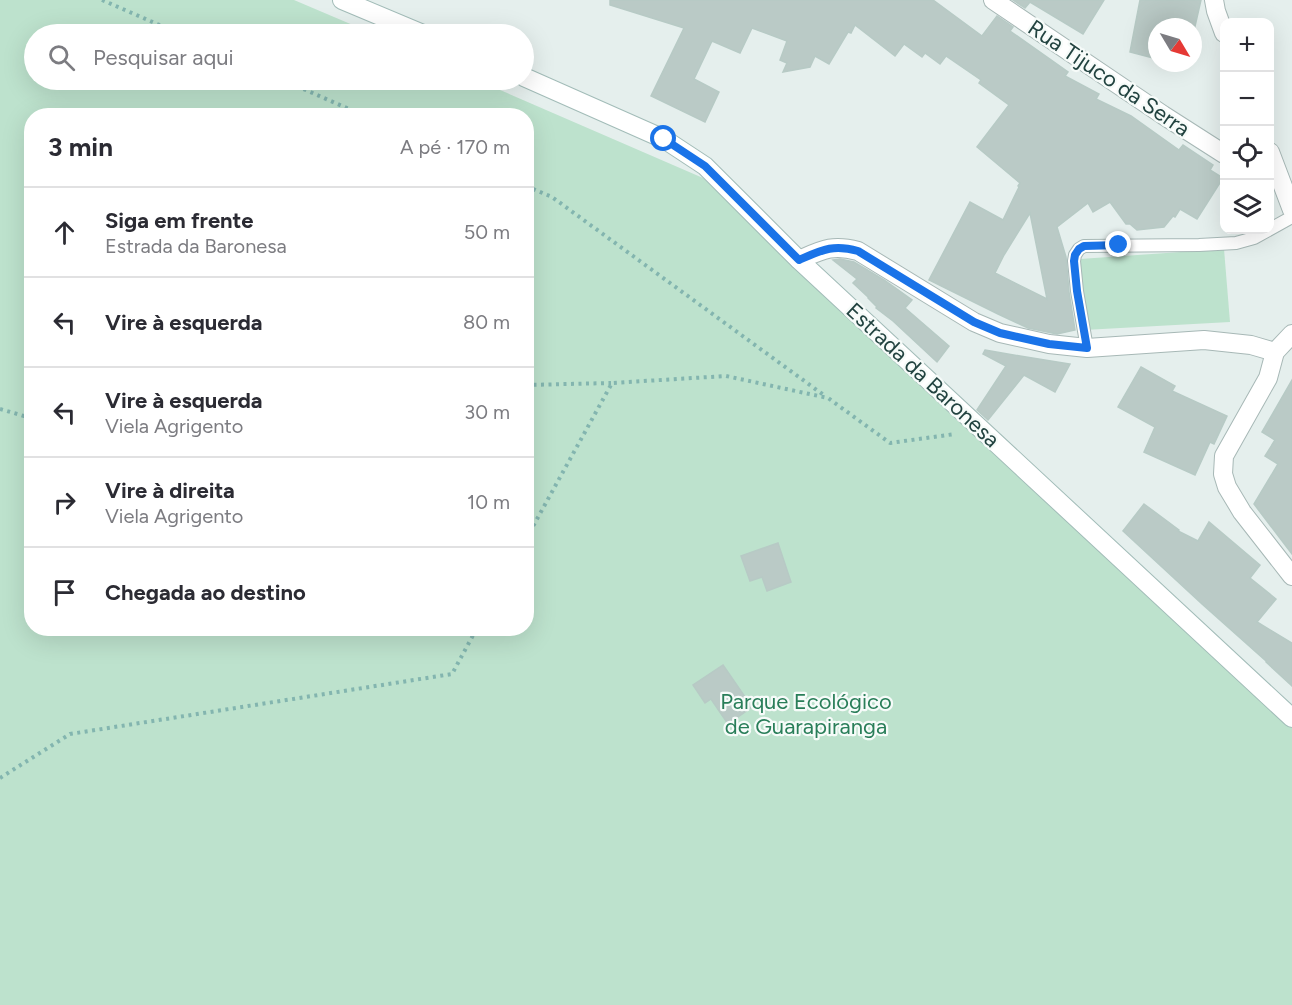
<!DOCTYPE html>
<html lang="pt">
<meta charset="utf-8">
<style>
:root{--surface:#fff;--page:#f7f7f7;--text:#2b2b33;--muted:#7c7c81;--line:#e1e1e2}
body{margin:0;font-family:Figtree,sans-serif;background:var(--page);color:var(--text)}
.controls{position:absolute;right:18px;top:18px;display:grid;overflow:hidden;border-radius:12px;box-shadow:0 6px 24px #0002}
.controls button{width:54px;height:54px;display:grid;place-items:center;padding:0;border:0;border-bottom:2px solid var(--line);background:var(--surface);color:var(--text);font:30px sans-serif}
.compass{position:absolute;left:1148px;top:18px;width:54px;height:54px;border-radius:50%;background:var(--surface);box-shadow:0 6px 24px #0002;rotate:128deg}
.stop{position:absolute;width:18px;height:18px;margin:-14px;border:4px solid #1a73e8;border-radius:50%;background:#fff}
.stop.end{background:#1a73e8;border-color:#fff;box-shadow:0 2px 6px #0008}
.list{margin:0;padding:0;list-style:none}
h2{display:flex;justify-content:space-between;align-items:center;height:78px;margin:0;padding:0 24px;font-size:26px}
h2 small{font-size:20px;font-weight:400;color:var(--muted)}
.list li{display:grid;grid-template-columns:39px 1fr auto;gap:18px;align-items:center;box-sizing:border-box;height:90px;padding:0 24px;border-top:2px solid var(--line)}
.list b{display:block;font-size:22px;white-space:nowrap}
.list p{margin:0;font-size:20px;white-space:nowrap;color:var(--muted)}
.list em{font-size:20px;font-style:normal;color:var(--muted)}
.icon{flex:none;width:33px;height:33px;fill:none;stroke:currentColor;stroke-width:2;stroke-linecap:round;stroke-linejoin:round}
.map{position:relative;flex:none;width:1292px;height:1005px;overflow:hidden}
.search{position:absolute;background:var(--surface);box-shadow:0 6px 24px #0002;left:24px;top:24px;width:510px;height:66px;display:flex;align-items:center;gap:15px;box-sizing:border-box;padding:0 21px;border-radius:33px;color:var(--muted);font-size:22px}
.panel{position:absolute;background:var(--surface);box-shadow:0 6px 24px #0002;left:24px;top:108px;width:510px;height:528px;border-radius:24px}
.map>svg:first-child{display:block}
.green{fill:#bde2cd;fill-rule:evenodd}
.building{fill:#bacac6;stroke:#b7cac5;stroke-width:1.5;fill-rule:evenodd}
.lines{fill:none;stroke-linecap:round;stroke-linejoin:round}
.service-casing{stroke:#a7b8b6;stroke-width:14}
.minor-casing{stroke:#a7b8b6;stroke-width:20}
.secondary-casing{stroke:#a2bcb8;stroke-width:20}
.path{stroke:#83b5af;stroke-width:4;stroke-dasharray:3 4.5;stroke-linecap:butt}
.service{stroke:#fff;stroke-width:12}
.minor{stroke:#fff;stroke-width:18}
.secondary{stroke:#fff;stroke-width:18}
.route{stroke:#1a73e8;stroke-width:8}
.labels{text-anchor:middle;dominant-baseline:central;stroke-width:4.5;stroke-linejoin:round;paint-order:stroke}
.street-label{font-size:22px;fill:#224340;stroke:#f6fbf9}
.park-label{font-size:22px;fill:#297e59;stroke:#f6fbf9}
</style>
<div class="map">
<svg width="1292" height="1005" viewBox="0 0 1292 1005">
<rect width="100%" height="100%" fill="#e5efed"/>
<g class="green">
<path d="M0 0H294L374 34H34V80H477L703 178 1292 728V1005H0ZM32 116H526V628H32Z"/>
<path d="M1224 249 1230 322 1084 330 1080 259Z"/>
</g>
<g class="building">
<path d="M610 0H933L982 36 997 16 1013 27 1010 31 1068 72 1065 76 1099 94 1096 99 1131 116 1179 150 1183 145 1213 165 1210 170 1223 178 1197 219 1180 209 1175 217 1173 216 1164 227 1137 230 1130 224H1126L1110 202 1093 212 1088 203 1057 227 1066 257 1069 292 1075 330 1057 334 1028 328 998 314 929 280 970 202 1003 220 1019 187 1018 186 1020 183 977 147 1009 105 979 83 981 80 946 56 940 64 925 53 922 57 904 44 895 56 855 25 851 33 848 32 829 64 815 56 810 67 783 72 787 63 780 60 787 41 752 28 740 53 712 41 694 79 719 92 705 122 651 96 684 28 610 5ZM1030 213 1047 299 995 273 1004 255Z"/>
<path d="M1013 0H1104L1083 34 1030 2 1025 8Z"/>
<path d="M1140 0H1201L1193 35V27H1157V59L1130 52Z"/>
<path d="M840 259 854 262 884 280 912 300 905 308 949 346 937 362 893 321 876 308 877 307 868 298V297L853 283 857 279 833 260Z"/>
<path d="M985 350 1020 356 1070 364 1055 392 1024 375 988 420 977 410 1006 366 983 354Z"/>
<path d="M1141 367 1175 386 1172 391 1227 416 1214 444 1210 442 1195 475 1144 452 1155 427 1118 407Z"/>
<path d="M1292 380V554L1254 504 1278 464 1265 456 1275 440 1262 432Z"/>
<path d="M1144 504 1179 530 1178 531 1198 541 1209 522 1260 565 1250 578 1276 599 1257 622 1292 643V686L1266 662V661L1202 604 1123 531Z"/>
<path d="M778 543 791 582 767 591 762 577 750 581 741 556Z"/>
<path d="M723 665 752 707 728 724 711 699 705 703 693 685Z"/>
</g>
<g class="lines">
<g class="service-casing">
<path id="service" d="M1087 348 1077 291 1074 261 1075 255 1079 249 1084 246 1199 245 1236 243 1254 238 1292 217"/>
</g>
<g class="minor-casing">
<g id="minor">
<path d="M993 0 1163 115 1224 154"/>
<path d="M1214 0 1216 11 1224 33"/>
<path d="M1270 152 1292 210"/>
<path d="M799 260C822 250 832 244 858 251L974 322 1000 333 1049 344 1087 348 1204 340 1251 345 1275 352"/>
<path d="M1292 334 1275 352 1268 378 1224 456 1223 474 1227 487 1242 512 1292 576"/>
</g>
</g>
<g class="secondary-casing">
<g id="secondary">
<path d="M342 0 423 34"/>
<path d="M524 77 664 139 705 166 799 260 1292 718"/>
</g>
</g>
<g class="path">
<path d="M102 0 180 34"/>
<path d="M283 80 365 116"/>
<path d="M526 186 552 197 825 396"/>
<path d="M526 385 611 383"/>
<path d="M0 409 24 416 32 415"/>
<path d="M526 539 612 383 726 376 828 398 890 443 955 434"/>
<path d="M0 778 70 734 452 674 477 628"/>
</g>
<use href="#service" class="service"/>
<use href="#minor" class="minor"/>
<use href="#secondary" class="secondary"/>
</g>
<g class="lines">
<path class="route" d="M664 139 705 166 799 260C822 250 833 244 858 251L974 322 1000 333 1049 344 1087 348 1077 291 1074 261 1075 255 1079 249 1084 246 1119 245"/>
</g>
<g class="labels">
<g class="street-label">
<text transform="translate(1109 78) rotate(34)">Rua Tijuco da Serra</text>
<text transform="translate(923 375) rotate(43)">Estrada da Baronesa</text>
</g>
<g class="park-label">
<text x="806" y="701">Parque Ecológico<tspan x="806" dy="25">de Guarapiranga</tspan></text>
</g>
</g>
</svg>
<div class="controls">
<button>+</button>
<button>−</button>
<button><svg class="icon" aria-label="locate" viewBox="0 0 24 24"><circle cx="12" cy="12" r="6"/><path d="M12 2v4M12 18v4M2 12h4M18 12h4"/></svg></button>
<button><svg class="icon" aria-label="layers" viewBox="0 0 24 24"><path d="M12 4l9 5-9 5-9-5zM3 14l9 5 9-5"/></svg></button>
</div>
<svg class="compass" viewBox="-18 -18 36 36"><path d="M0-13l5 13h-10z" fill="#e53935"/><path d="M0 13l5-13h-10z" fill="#7c7c81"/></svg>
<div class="stop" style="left:664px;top:139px"></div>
<div class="stop end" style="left:1119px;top:245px"></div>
<div class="search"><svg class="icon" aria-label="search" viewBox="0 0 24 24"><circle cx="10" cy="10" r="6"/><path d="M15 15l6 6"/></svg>Pesquisar aqui</div>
<section class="panel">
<h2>3 min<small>A pé · 170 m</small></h2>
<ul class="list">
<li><svg class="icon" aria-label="ahead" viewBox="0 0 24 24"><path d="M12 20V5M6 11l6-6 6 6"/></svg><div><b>Siga em frente</b><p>Estrada da Baronesa</p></div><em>50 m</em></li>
<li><svg class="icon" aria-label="left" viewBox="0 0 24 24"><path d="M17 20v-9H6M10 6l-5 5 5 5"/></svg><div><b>Vire à esquerda</b></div><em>80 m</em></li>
<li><svg class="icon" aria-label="left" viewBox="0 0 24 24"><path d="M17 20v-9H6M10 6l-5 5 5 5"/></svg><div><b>Vire à esquerda</b><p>Viela Agrigento</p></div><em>30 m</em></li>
<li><svg class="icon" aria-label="right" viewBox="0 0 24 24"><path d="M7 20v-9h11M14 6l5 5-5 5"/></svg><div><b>Vire à direita</b><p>Viela Agrigento</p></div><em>10 m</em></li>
<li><svg class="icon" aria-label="arrive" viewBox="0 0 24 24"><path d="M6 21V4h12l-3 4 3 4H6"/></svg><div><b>Chegada ao destino</b></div></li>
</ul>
</section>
</div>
